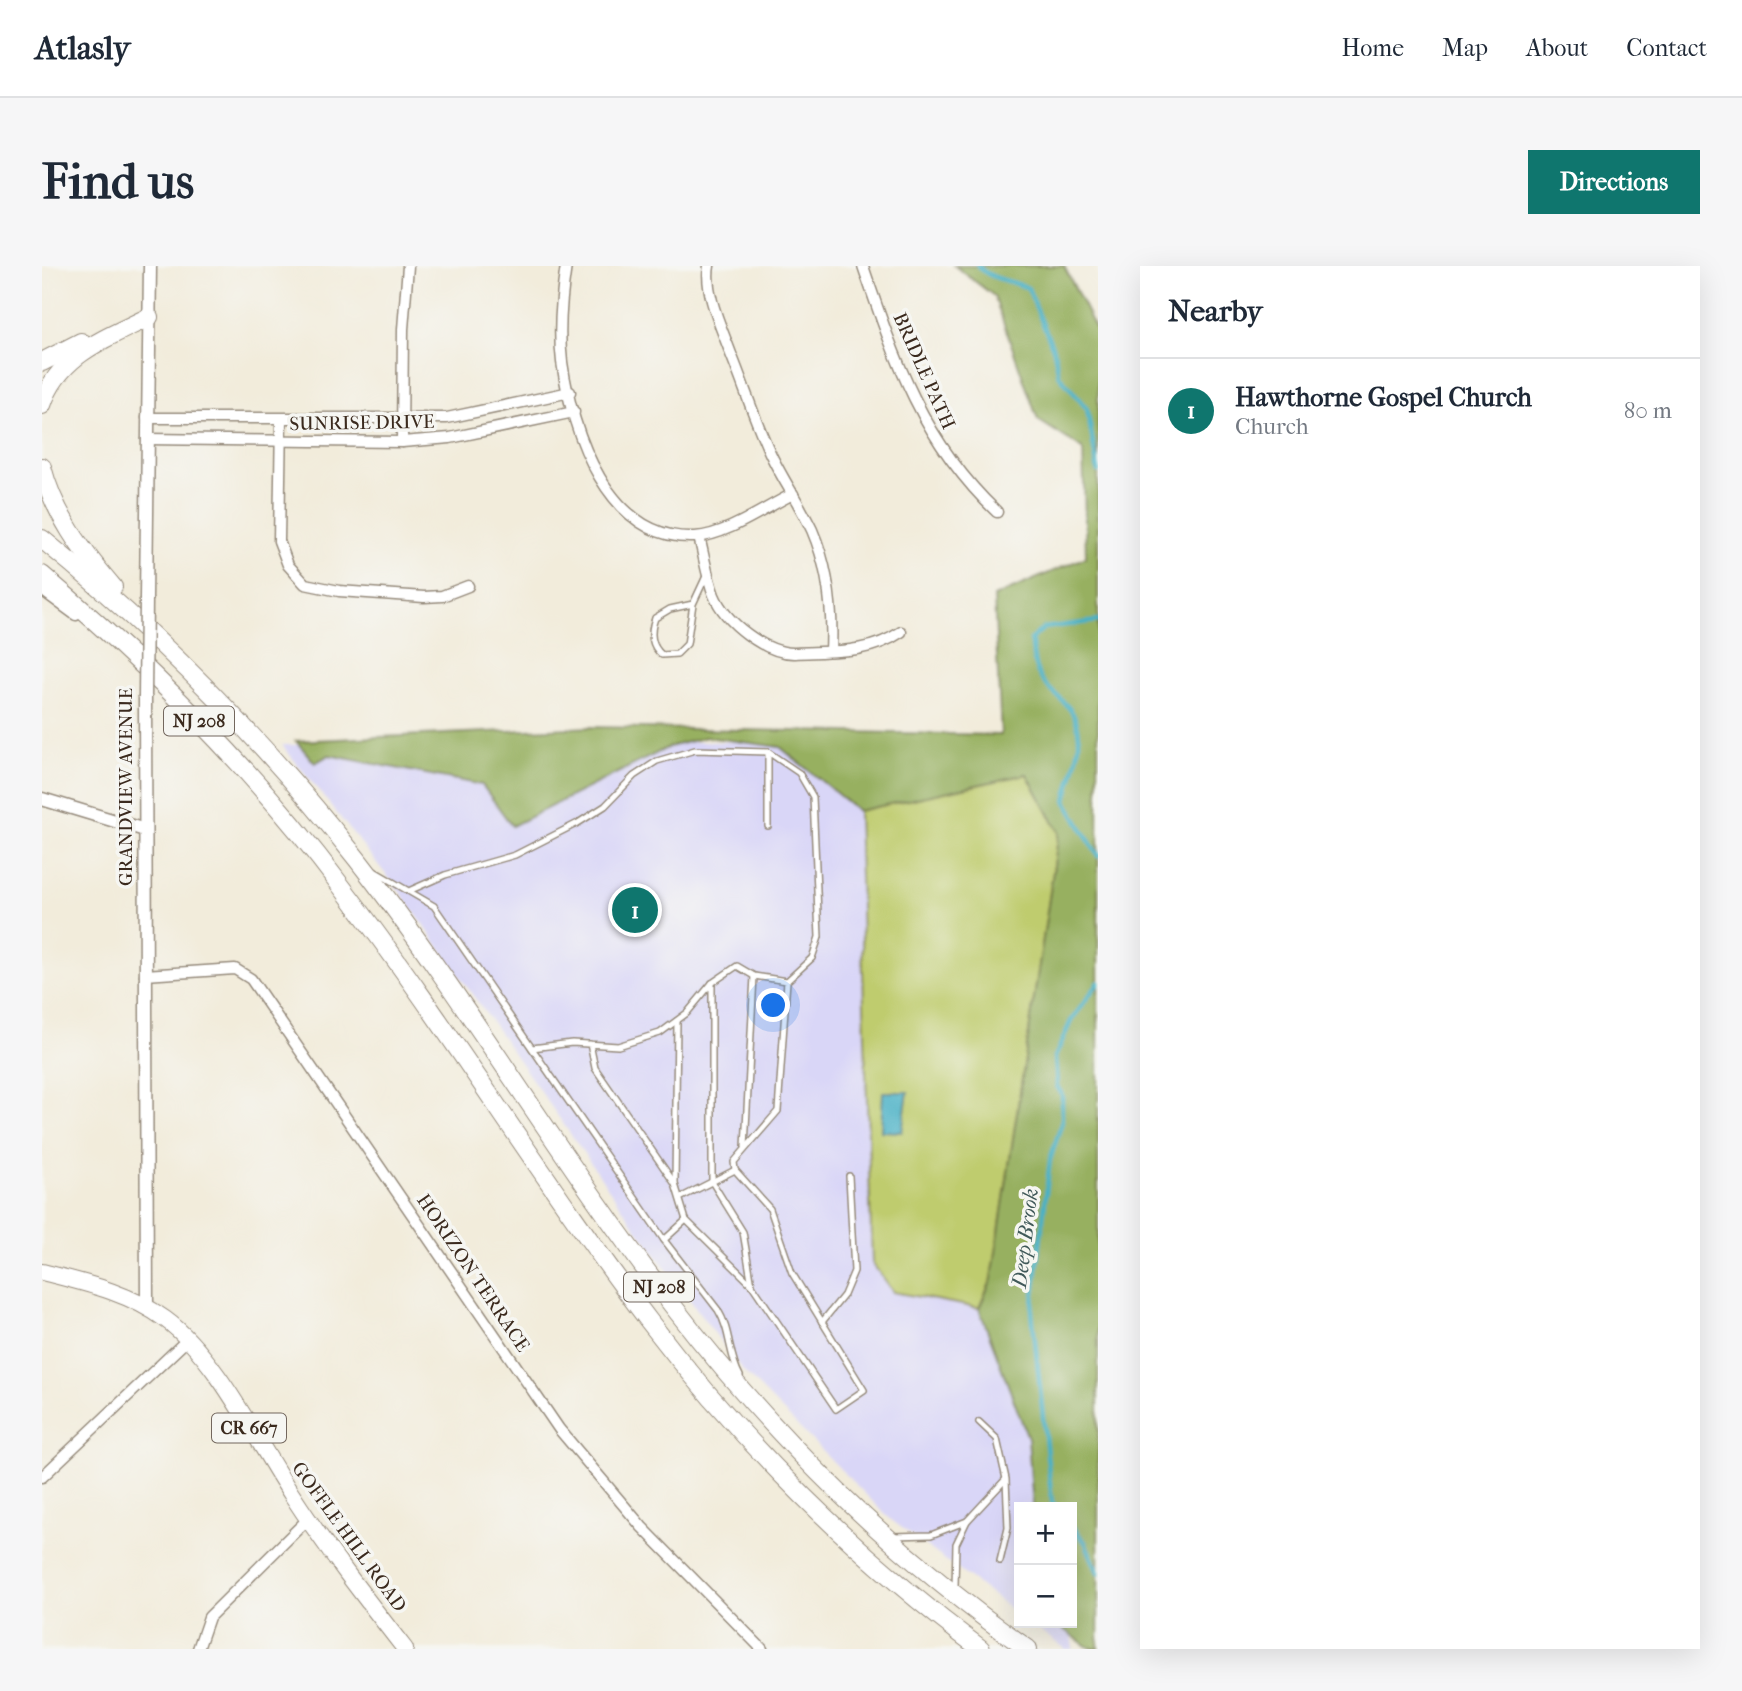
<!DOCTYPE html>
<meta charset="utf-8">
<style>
:root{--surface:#fff;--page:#f6f6f7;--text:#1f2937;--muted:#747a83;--line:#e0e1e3;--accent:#0f766e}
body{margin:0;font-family:"IM FELL French Canon",serif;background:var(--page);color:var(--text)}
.controls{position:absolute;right:21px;bottom:21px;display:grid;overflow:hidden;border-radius:0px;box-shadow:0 7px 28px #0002}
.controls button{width:63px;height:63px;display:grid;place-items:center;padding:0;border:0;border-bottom:2px solid var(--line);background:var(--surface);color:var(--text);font:35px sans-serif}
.you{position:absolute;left:732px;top:740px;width:24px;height:24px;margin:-18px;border:5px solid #fff;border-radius:50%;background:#1a73e8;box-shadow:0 0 0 10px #1a73e833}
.badge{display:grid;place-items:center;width:46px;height:46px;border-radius:50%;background:var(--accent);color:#fff;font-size:23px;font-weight:700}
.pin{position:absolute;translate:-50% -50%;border:4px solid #fff;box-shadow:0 2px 7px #0006}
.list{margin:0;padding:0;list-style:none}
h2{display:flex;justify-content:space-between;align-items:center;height:91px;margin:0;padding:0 28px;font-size:30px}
h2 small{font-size:23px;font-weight:400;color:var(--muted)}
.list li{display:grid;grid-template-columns:46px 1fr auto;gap:21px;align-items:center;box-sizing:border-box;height:105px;padding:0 28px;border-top:2px solid var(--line)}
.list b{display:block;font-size:26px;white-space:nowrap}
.list p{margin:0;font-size:23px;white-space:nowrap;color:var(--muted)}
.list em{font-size:23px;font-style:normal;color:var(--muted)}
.map{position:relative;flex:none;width:1056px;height:1383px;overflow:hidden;border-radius:0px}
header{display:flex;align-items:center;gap:42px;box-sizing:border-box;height:98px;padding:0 35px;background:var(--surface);border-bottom:2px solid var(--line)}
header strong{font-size:33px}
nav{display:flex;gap:38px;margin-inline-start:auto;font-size:24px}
.intro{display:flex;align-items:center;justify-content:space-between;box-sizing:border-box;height:168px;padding:0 42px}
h1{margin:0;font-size:49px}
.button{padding:18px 32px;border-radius:0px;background:var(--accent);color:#fff;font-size:24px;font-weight:700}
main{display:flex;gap:42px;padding:0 42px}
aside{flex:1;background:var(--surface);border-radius:0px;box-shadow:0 7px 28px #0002}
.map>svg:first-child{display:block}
.built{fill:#d9d6f7}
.green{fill:#bfcc6e;stroke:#7d7b46;stroke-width:2}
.forest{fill:#97b061;stroke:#696d40;stroke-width:2}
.water{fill:#48b1c6;stroke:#426e72;stroke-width:2}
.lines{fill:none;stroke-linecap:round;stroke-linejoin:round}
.stream{stroke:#48b1c6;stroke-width:4.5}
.service-casing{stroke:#968b7c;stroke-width:8}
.minor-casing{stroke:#968b7c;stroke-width:13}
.tertiary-casing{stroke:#968b7c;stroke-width:15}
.primary-casing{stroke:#968b7c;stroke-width:18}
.trunk-casing{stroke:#968b7c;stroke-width:20}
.service{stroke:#fff;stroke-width:5}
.minor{stroke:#fff;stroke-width:10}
.tertiary{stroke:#fff;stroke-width:12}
.primary{stroke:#fff;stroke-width:16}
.trunk{stroke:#fff;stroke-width:18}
.tertiary-bridge-casing{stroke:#968b7c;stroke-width:15;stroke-linecap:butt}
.tertiary-bridge{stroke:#fff;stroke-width:12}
.labels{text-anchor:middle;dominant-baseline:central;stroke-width:7;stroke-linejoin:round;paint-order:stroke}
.shield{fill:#f6f6f2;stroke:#73675e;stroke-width:2}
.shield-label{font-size:18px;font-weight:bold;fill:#3b2a1e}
.street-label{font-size:19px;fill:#3b2a1e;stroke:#f6f6f2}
.water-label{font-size:21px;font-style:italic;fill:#405959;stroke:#f6f6f2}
</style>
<header>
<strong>Atlasly</strong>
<nav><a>Home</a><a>Map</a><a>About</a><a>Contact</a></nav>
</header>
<div class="intro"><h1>Find us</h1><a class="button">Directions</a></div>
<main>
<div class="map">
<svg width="1056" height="1383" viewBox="0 0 1056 1383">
<rect width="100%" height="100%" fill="#f6f6f2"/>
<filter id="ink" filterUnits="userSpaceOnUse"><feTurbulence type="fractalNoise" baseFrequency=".0143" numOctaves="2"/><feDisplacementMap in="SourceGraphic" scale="14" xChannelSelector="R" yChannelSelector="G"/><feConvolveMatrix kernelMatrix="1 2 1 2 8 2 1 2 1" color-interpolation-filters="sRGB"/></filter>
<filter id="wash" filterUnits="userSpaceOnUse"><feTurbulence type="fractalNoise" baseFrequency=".00686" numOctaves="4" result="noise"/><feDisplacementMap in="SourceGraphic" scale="28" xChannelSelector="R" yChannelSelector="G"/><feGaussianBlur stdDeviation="1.57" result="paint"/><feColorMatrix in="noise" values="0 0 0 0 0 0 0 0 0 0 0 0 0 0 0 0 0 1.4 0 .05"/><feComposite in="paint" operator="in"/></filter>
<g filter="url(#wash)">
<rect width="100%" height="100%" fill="#f2ecdb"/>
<g class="built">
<path d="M957 474 1020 507 1019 1241H977V1349L848 1253 701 1105 600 970 362 631 240 479Z"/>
<path d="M988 1357H1028L1031 1383H1023Z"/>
</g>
<path class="green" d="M985 508 1017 566 950 1013 937 1042 851 1026 830 997 816 545Z"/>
<path class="forest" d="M913 0H1022L1056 68V1383L1046 1381 1013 1357H1030V1241H991L986 1172 937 1042 950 1013 1017 566 985 508 816 545 738 481 664 471 627 481 470 560 440 519 287 489 273 497 254 475 550 461 959 469 952 331 1044 291 1041 183 996 154 952 30Z"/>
<path class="water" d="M841 826H866L860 866 839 865Z"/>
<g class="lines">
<g class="stream">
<path d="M936 0C948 14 969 14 986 22L1012 85 1017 109 1045 143 1056 205"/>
<path d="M1056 355 1002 362 989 373C991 383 991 396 995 405 1007 432 1036 435 1037 471 1038 491 1028 516 1024 535L1056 590"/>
<path d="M1015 1241 1010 1236 990 1046 1008 894 1020 856V829L1015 820 1013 791 1029 755 1056 717"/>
<path d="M1030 1260 1043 1276 1056 1307"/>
</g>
</g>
</g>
<g filter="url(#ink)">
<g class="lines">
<g class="service-casing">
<g id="service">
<path d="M651 338 628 343 613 352C608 366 608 379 620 389L635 388 645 378 651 338 665 308"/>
<path d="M726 486V560"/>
<path d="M332 605 392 640 622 974 676 1044C689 1065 686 1088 698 1110"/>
<path d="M369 624 403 609 473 589 536 557 563 540 592 510 615 495 653 484 726 486 757 507 771 531 777 671 770 692 745 715"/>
<path d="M670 717V916L701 966 710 1019"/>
<path d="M490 782 530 777 576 780 618 767 645 747 670 717 695 700 712 710 745 715 736 845 692 896 693 904 728 943 750 1007 822 1124 794 1143 710 1019 644 954 633 918 553 802 548 778"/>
<path d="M703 881 712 710"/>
<path d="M633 918 635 755"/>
<path d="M638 932 693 904"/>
<path d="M622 974 644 954"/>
<path d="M780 1056 802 1029 812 1005 807 910"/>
<path d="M937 1156 955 1173 964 1213 966 1262 958 1295"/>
<path d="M925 1255 963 1214"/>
<path d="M851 1270 889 1269 925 1255 914 1278 913 1321"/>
</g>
</g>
<g class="minor-casing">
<g id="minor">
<path d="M524 0C519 32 516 64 520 96 530 166 566 275 653 271 685 269 722 242 751 228"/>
<path d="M667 0C662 26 680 63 689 88 703 122 714 159 731 193 743 217 758 239 770 264 786 301 791 344 789 385"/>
<path d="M821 0C853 94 881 176 955 246"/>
<path d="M105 152H405L528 126"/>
<path d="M239 153 237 275 246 299 263 318 297 325 382 331 400 330 426 320"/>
<path d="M105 173 360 176 408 172 532 146"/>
<path d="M360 176 361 63 366 0"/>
<path d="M657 271C662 290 665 311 672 329 683 356 724 388 753 387 791 385 827 388 859 366"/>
<path d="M103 709 193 703 209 713 517 1163 600 1261 720 1383"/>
<path d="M0 1211 146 1073"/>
<path d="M156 1383 167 1351 266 1253"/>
</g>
</g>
<g class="tertiary-casing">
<g id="tertiary">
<path d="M0 323 34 348"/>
<path d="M104 332 108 0"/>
<path d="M103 431 105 1042"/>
<path d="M0 533 103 564"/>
</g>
</g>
<g class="primary-casing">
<path id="primary" d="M0 1006C43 1017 86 1026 123 1053 174 1090 215 1176 250 1229 285 1283 324 1333 363 1383"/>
</g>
<g class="trunk-casing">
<g id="trunk">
<path d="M0 96 39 76"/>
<path d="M0 139C17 88 63 73 107 51"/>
<path d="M0 201C12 248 40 285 71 321"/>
<path d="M0 273C117 368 222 475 315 593 427 737 520 896 631 1040 731 1170 852 1290 986 1383"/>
<path d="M0 309C110 402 212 504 299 620 407 761 499 913 607 1055 701 1178 815 1291 939 1383"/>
</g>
</g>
<use href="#service" class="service"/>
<use href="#minor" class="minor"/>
<use href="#tertiary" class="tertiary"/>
<use href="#primary" class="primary"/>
<use href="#trunk" class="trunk"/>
<g class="tertiary-bridge-casing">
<path id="tertiary-bridge" d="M103 431 104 332"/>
</g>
<use href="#tertiary-bridge" class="tertiary-bridge"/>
</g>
</g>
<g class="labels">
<g class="shield">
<rect x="122" y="440.5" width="70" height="29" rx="5"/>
<rect x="582" y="1006.5" width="70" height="29" rx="5"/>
<rect x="170" y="1147.5" width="74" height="29" rx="5"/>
</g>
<g class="shield-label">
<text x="157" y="455">NJ 208</text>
<text x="617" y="1021">NJ 208</text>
<text x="207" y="1162">CR 667</text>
</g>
<g class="street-label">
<text transform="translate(882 105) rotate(66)">BRIDLE PATH</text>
<text transform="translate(320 157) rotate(-1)">SUNRISE DRIVE</text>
<text transform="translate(84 521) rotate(-90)">GRANDVIEW AVENUE</text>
<text transform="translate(431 1007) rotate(56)">HORIZON TERRACE</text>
<text transform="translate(307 1271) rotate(54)">GOFFLE HILL ROAD</text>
</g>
<g class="water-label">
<text transform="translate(983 972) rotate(-83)">Deep Brook</text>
</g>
</g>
</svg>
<div class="controls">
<button>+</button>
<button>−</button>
</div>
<div class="you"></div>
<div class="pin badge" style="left:593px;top:644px">1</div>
</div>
<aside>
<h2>Nearby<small></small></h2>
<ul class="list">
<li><span class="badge">1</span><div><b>Hawthorne Gospel Church</b><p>Church</p></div><em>80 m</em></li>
</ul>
</aside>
</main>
